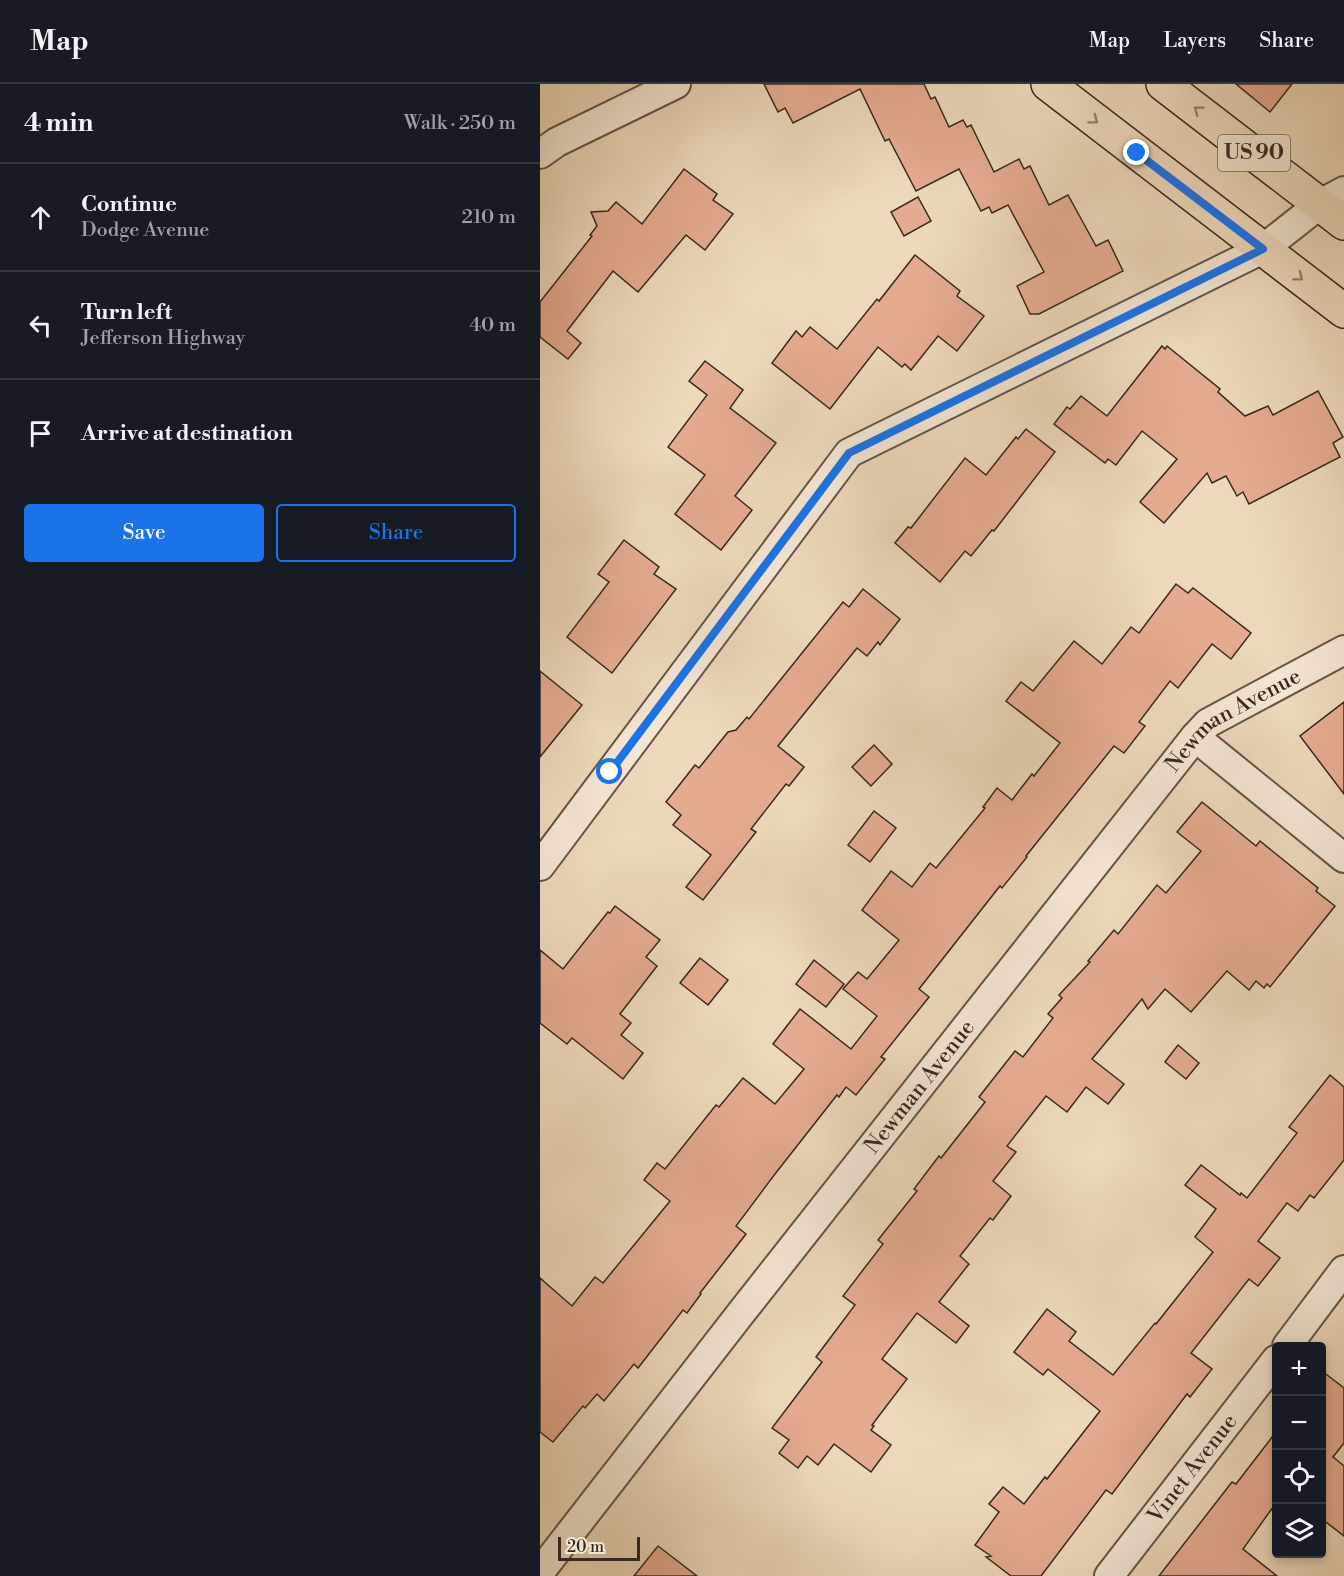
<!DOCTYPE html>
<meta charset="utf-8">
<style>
:root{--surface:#171b24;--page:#242831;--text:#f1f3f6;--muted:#9ea1a6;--line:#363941;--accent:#1a73e8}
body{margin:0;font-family:"Libre Bodoni",serif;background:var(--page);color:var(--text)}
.controls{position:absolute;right:18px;bottom:18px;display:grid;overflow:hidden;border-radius:6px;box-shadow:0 3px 9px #0003}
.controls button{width:54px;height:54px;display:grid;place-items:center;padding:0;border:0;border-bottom:2px solid var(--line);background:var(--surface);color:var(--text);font:30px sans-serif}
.scale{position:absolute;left:18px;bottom:15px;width:82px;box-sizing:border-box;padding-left:6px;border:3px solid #382820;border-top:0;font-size:16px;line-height:21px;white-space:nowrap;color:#382820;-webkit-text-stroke:4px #f3e6d3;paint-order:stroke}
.stop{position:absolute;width:18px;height:18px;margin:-14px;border:4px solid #1a73e8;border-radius:50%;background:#fff}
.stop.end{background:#1a73e8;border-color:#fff;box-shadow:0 2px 6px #0008}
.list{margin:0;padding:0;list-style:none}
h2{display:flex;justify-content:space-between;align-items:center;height:78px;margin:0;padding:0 24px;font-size:26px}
h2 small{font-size:20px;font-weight:400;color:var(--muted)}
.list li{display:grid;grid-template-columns:39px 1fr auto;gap:18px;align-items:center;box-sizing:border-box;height:108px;padding:0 24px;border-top:2px solid var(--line)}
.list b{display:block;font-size:22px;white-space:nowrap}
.list p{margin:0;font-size:20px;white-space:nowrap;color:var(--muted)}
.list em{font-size:20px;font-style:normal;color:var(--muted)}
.actions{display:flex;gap:12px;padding:18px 24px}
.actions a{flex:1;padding:14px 0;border:2px solid var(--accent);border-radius:6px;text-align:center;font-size:21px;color:var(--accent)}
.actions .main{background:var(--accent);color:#fff}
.icon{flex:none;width:33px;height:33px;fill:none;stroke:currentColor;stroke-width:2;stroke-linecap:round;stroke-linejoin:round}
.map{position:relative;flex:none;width:804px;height:1492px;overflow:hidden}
header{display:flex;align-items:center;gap:36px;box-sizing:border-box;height:84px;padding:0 30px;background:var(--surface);border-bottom:2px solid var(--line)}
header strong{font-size:28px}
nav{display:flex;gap:33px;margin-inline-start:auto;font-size:21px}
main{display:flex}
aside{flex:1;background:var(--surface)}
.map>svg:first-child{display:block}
.building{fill:#e5ab91;stroke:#382820;stroke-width:1.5}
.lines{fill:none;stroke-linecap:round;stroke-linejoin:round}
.minor-casing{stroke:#655447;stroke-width:32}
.major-casing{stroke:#382820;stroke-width:36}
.minor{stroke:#f3e6d3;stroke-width:28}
.major{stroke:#edd8bb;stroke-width:33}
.oneway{stroke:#92806e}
.route{stroke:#1a73e8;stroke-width:8}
.labels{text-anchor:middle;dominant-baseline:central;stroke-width:6;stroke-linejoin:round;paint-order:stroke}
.shield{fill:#f3e6d3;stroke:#706156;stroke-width:1.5}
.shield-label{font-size:21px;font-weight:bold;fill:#382820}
.street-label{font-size:22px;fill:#382820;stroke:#f3e6d3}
</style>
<header>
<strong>Map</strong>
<nav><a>Map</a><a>Layers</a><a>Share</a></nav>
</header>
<main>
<aside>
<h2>4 min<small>Walk · 250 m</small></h2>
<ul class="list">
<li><svg class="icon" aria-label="ahead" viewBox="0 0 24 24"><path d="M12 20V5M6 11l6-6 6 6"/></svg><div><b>Continue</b><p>Dodge Avenue</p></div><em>210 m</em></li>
<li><svg class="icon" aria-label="left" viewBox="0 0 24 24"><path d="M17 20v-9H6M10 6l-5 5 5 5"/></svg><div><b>Turn left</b><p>Jefferson Highway</p></div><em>40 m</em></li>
<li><svg class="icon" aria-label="arrive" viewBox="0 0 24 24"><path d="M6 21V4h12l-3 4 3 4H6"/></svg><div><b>Arrive at destination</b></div></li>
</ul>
<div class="actions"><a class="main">Save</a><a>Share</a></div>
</aside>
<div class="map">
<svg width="804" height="1492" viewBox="0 0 804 1492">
<rect width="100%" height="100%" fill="#edd8bb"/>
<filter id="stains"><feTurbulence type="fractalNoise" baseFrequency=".00333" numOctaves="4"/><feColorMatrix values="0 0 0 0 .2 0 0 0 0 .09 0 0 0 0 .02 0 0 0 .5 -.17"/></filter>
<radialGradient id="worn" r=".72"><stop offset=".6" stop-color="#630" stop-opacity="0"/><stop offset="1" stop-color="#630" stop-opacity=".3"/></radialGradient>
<g class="building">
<path d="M224 0H384L391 15 395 13 409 43 423 36 427 43 431 41 454 88 479 75 484 85 490 82 509 121 528 111 556 162 568 156 583 187 499 230H490L477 202 504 188 468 121 452 129 449 123 441 127 419 85 376 107 349 55 345 57 320 5 253 39 245 24 238 28Z"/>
<path d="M696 0H752L730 28Z"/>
<path d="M144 85 177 110 173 116 193 130 165 166 146 151 98 208 73 187 27 247 41 259 28 275 0 253V218L52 152 50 151 57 142 51 128 68 127 76 118 102 140Z"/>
<path d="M378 113 391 137 364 152 351 128Z"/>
<path d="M375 171 420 207 417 212 444 232 417 267 398 252 371 286 365 280 362 283 338 263 290 325 232 279 256 247 262 253 270 243 297 265 337 215 339 217Z"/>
<path d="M622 262 625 265 627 262 680 305 678 308 705 332 728 322 733 331 778 307 803 353 793 359 800 373 709 420 703 408 697 412 686 392 672 399 667 389 624 439 600 418 637 375 602 347 576 381 568 375 565 379 514 340 527 323 530 325 541 312 567 332Z"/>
<path d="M165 277 203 306 190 324 236 359 195 412 212 426 181 466 135 430 165 391 128 363 167 311 149 297Z"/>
<path d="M486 345 515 368 454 447 452 446 431 472 425 467 400 498 355 459 368 443 371 444 425 374 446 391 476 353 478 355Z"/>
<path d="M84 456 119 483 114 490 136 505 72 589 27 553 69 498 58 490Z"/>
<path d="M636 500 648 509 653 504 711 549 691 575 672 560 638 604 630 597 599 638 605 642 584 669 574 662 486 772 487 773 462 804 460 802 379 905 389 913 341 973 345 975 316 1011 306 1003 299 1013 297 1011 235 1090 196 1142 206 1150 160 1209 161 1210 147 1229 143 1226 98 1284 94 1280 64 1317 57 1310 45 1324 43 1322 13 1358 0 1348V1194L32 1222 55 1193 63 1199 130 1117 104 1096 117 1079 125 1085 176 1021 179 1023 203 994 235 1020 264 985 233 960 260 925 311 965 337 932 303 905 318 888 327 895 359 856 322 826 351 787 372 803 390 779 396 784 445 724 443 723 457 704 472 716 492 690 494 692 520 659 466 617 481 598 493 607 534 557 562 580 591 543 599 549Z"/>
<path d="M323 505 360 535 340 561 338 558 327 572 317 564 238 662 264 683 249 702 246 700 211 745 216 748 163 816 146 803 171 771 133 741 141 731 126 718 155 681 159 684 188 648 196 646 207 633 209 635 303 518 309 523Z"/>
<path d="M0 587 42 621 0 673Z"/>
<path d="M804 618V710L760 652Z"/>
<path d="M334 661 352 680 331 702 312 683Z"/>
<path d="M662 718 716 762 720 757 778 804 776 807 795 822 730 903 727 900 724 904 716 897 709 906 687 887 651 928 625 905 608 925 602 915 552 975 584 1000 568 1020 546 1003 527 1028 506 1012 467 1062 476 1068 453 1097 471 1112 453 1136 450 1134 420 1172 429 1180 399 1218 429 1242 416 1259 377 1229 342 1275 367 1295 332 1341 334 1342 331 1346 351 1361 331 1388 294 1360 278 1381 267 1372 258 1384 239 1369 249 1356 232 1344 282 1278 276 1273 315 1221 303 1212 343 1160 338 1156 377 1107 374 1105 399 1072 401 1074 445 1018 439 1013 475 967 483 973 513 934 508 930 522 914 519 911 550 878 548 877 574 846 578 850 617 801 626 809 661 767 637 748Z"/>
<path d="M334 727 356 744 330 778 308 761Z"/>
<path d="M75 822 120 856 106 873 117 882 80 930 91 939 81 951 103 969 83 995 32 954 27 960 0 939V866L23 885 68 828 70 829Z"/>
<path d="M160 874 188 896 168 921 140 899Z"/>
<path d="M274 876 304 900 286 923 256 900Z"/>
<path d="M638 961 659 979 646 995 625 978Z"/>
<path d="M790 991 804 1003V1076L774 1114 770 1111 758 1127 747 1119 718 1157 740 1174 718 1202 709 1195 651 1269 672 1285 650 1313 647 1310 572 1410 566 1406 501 1492H471L446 1473 451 1472 435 1461 459 1428 449 1420 463 1403 484 1420 505 1393 507 1395 560 1327 508 1285 503 1291 474 1268 507 1225 536 1248 529 1257 573 1291 615 1239 616 1240 673 1168 655 1153 676 1125 645 1101 661 1081 700 1111 701 1109 707 1114 757 1049 749 1043Z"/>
<path d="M782 1287 804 1304V1359L793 1373 804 1382V1452L782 1435Z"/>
<path d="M736 1348V1419L703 1465 737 1492H619L692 1398 696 1400Z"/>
<path d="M118 1462 157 1492H94Z"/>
</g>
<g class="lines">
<g class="minor-casing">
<g id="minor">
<path d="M0 70 17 58 136 0"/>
<path d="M655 653 804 774"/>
<path d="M0 782 309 369 723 165 780 120 804 107"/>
<path d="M747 1262 804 1186"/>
<path id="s1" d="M0 1488 201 1229 655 653 668 639 804 566"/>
<path id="s2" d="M569 1492 736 1276"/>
</g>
</g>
<g class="major-casing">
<g id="major">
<path d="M508 0 804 227"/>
<path d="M623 0 804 139"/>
</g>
</g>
<use href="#minor" class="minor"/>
<use href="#major" class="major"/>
</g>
<defs><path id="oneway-chevron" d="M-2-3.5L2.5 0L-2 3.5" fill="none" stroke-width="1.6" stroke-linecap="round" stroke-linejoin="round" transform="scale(1.5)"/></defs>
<g class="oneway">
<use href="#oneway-chevron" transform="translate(658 26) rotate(-143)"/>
<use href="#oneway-chevron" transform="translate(554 36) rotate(37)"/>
<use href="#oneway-chevron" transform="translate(759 193) rotate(37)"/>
</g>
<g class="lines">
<path class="route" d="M70 688 309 369 723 165 597 69"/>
</g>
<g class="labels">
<rect class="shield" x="678" y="51" width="72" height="36" rx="4.5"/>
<g class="shield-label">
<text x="714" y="69">US 90</text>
</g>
<g class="street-label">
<text stroke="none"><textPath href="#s1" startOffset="1102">Newman Avenue</textPath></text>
<text stroke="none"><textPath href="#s1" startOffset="616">Newman Avenue</textPath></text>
<text stroke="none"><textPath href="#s2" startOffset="136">Vinet Avenue</textPath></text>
</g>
</g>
<rect width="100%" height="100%" filter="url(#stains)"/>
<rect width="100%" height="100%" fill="url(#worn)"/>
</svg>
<div class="controls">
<button>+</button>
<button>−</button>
<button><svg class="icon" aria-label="locate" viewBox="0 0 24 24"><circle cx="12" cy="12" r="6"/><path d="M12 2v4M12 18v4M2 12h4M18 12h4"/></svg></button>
<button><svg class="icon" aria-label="layers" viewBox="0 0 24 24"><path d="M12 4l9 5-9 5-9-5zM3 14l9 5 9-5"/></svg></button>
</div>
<div class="scale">20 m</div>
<div class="stop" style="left:70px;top:688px"></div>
<div class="stop end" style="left:597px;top:69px"></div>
</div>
</main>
